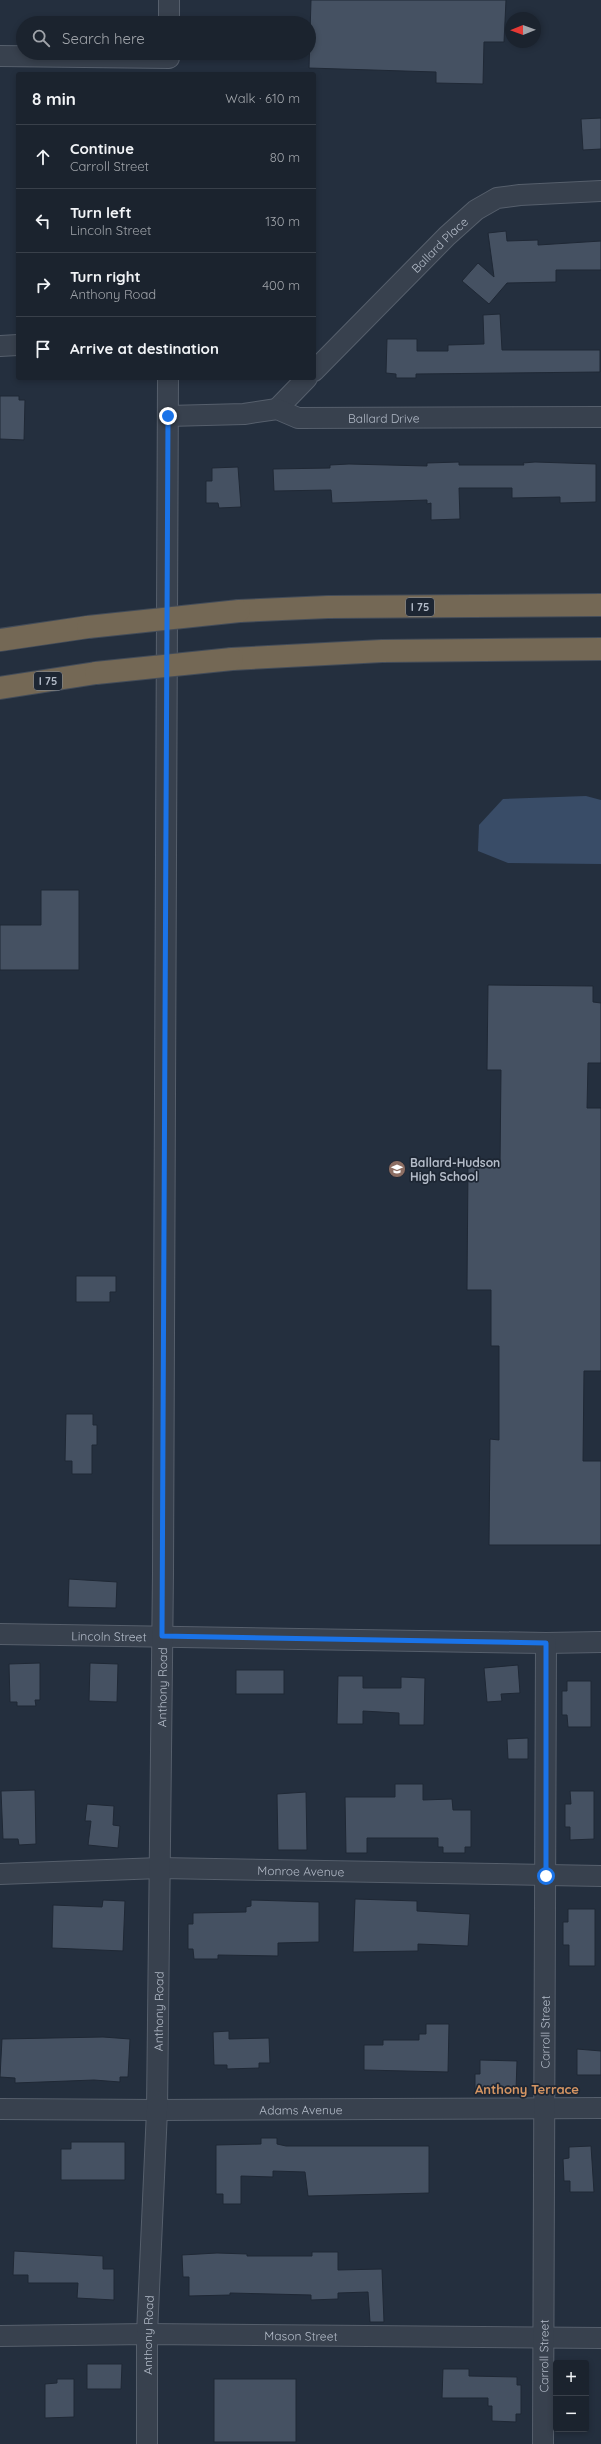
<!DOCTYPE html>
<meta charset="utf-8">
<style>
:root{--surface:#1b232e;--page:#282f3a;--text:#f1f3f6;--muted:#a0a4aa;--line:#39404a}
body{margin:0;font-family:Quicksand,sans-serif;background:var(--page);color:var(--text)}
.controls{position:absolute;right:12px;bottom:12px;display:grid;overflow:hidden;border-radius:4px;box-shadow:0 2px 6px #0003}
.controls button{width:36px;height:36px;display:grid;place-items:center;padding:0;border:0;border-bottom:1px solid var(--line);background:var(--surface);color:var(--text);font:20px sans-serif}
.compass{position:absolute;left:505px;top:12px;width:36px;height:36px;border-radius:50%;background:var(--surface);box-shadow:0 2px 6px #0003;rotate:269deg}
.stop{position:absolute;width:12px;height:12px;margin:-9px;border:3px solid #1a73e8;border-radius:50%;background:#fff}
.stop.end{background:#1a73e8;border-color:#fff;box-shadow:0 1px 4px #0008}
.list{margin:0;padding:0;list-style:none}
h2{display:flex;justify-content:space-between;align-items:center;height:52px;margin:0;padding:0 16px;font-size:17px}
h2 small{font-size:13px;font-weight:400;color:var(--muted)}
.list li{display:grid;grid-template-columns:26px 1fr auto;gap:12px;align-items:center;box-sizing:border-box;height:64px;padding:0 16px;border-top:1px solid var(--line)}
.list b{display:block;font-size:15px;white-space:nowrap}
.list p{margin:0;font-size:13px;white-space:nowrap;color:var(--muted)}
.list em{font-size:13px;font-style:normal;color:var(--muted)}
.icon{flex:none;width:22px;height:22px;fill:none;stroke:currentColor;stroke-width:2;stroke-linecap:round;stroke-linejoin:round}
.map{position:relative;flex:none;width:601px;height:2444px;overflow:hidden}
.search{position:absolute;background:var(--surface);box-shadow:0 2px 6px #0003;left:16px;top:16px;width:300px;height:44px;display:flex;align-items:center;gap:10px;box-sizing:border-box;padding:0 14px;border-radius:22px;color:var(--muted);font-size:15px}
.panel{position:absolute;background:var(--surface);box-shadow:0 2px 6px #0003;left:16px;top:72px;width:300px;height:308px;border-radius:4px}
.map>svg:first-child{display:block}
.water{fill:#394c67}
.building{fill:#455162;stroke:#1f2835}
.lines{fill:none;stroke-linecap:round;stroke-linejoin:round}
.minor-casing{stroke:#565f6c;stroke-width:22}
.highway-casing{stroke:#434c59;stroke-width:24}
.minor{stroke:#38414e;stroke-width:20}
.highway{stroke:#746855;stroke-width:22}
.highway-bridge-casing{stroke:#434c59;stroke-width:24;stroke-linecap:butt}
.highway-bridge{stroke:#746855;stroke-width:22}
.route{stroke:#1a73e8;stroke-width:5}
.labels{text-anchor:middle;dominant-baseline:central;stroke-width:3.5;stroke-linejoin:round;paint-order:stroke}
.shield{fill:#1d2633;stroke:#878f9c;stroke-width:1}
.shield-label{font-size:11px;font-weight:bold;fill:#b4bcc9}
.street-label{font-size:12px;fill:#b4bcc9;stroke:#1d2633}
.poi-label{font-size:12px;font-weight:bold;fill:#b4bcc9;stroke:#1d2633;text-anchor:start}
.neighbourhood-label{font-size:13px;font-weight:bold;fill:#d59563;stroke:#1d2633}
</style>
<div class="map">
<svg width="601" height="2444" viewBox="0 0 601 2444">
<rect width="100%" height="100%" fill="#242f3e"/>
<path class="water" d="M586 796 601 800V864L508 863 478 851 479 825 503 799Z"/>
<g class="building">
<path d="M311 0H506L504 42H484L483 84 436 83V72L309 68Z"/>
<path d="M601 118V149L583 150 581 119Z"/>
<path d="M506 231 507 241 538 240V245L601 241V270H556V282L507 283 489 304 462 281 478 263 494 277 488 233Z"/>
<path d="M500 314 502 350H600V372L416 374V378H396V374L386 373 387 339H417V351H448V345L484 344 483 315Z"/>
<path d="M0 396H19V400H25L24 440 0 439Z"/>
<path d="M459 462V465H524L523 463 535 462 596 464V502L560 503V497L512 498V488H459L460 519 431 520V503L427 504V500L332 503 331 490 274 491 273 469 330 468V465L349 464 427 466V463Z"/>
<path d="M238 467 241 507 219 508 218 503H206V481H212V468Z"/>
<path d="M41 890H79V970H0V925H41Z"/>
<path d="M488 985 593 986V1002L601 1003V1063H588L587 1108H601V1371H584L583 1461H601V1545H489L490 1439 499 1440V1346H491V1290H467L468 1166H500L501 1070H487Z"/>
<path d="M76 1276H116V1292H110V1302H76Z"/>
<path d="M66 1414H93V1425H97V1445H92V1474H72V1461H65Z"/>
<path d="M69 1579 117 1582 116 1608 68 1607Z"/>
<path d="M40 1663V1700H35L36 1706H17V1702H10L9 1664Z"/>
<path d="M90 1663 118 1664 117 1702 89 1701Z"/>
<path d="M518 1665 520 1693 501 1694 502 1701 487 1702 484 1668Z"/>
<rect x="236" y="1670" width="48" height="24"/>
<path d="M338 1676H363V1688H401V1677L425 1678 424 1725H399V1713L363 1711V1724H337Z"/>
<path d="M567 1681H591V1727H568L567 1715H562V1691H567Z"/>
<path d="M528 1738V1759H508L507 1739Z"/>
<path d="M395 1784H423V1800L452 1799 453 1810H471V1847H465V1853H443V1847H438V1838H367V1853H346L345 1797H395Z"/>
<path d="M35 1790 36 1844 19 1845 18 1839H3L1 1791Z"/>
<path d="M570 1791H594V1839L570 1840V1827H565V1804H571Z"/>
<path d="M306 1792 307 1850H278L277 1794Z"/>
<path d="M87 1804 114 1806 113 1825 120 1826 118 1848 88 1845 91 1821H85Z"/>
<path d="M355 1899 417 1901V1911L470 1914 468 1946 418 1944V1951L353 1952Z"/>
<path d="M103 1900 125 1901 123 1951 52 1948 53 1905 102 1907Z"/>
<path d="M251 1900 319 1902V1942L278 1943V1956L218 1955V1959H194L193 1949H188V1924H193V1913L246 1912V1907L251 1906Z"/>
<path d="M568 1909H595V1966H569V1945H563V1922H568Z"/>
<path d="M426 2024H449L448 2072 364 2070V2045H383V2040H419V2034H426Z"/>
<path d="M229 2031V2039L269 2038 270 2063H259V2068L227 2069V2065H214L213 2032Z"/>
<path d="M103 2037 130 2039 128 2077H120V2082L94 2080 15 2083V2078L0 2077 2 2039Z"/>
<path d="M577 2049 601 2051V2075H577Z"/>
<path d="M480 2060 517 2061 516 2090H475V2074H480Z"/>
<path d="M261 2138H277V2144L286 2146H429V2193L308 2196 305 2172 273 2171V2177L241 2176V2204H223V2194H216V2145L261 2144Z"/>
<path d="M71 2142H125V2180H61V2149H71Z"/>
<path d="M591 2146 594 2192H570V2181H564L563 2159 569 2158V2147Z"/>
<path d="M14 2251 103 2256V2269H114V2300L77 2298 78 2283H28V2275H13Z"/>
<path d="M312 2252H338V2270L382 2269 384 2322H370L368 2292 338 2293V2299L311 2300V2295L230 2293V2295L189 2296V2277H183L182 2255 217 2253 247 2254V2256H312Z"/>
<path d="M87 2364H122L121 2389H87Z"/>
<path d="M443 2369H469V2376L517 2377V2385H521V2414H516V2422L492 2421V2406H488V2398H442Z"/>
<path d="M57 2379H74V2417L45 2418V2384L57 2383Z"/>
<rect x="214" y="2379" width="82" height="63"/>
</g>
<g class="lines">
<g class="minor-casing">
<g id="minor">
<path d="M169 23V0"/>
<path d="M0 56 169 58"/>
<path d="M0 346 18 345"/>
<path id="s1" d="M314 371 447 236 476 210 497 198 520 195 601 191"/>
<path d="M277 409 307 378"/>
<path id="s2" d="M168 416 244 414 277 409 298 418 601 417"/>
<path id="s3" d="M0 1634 546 1643 601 1642"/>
<path id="s4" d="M0 1874 160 1868 601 1876"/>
<path id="s5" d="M0 2109 157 2110 601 2108"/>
<path id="s6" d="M0 2336 147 2334 601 2338"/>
<path id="s7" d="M147 2444V2334L157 2110 163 1573 168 378"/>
<path id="s8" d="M543 2444 546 1643"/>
</g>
</g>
<g class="highway-casing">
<g id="highway">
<path d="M239 611 328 607 601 605"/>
<path d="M0 640 88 627"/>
<path d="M232 659 382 651 601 649"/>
<path d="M0 688 96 673"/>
</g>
</g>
<use href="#minor" class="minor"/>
<use href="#highway" class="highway"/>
<g class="highway-bridge-casing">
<g id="highway-bridge">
<path d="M88 627 239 611"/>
<path d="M96 673 232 659"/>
</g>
</g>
<use href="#highway-bridge" class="highway-bridge"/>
</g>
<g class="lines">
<path class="route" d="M168 416 162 1636 546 1643V1876"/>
</g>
<defs>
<g id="school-disc" transform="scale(0.9)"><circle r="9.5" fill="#8d6e63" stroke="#1d2633"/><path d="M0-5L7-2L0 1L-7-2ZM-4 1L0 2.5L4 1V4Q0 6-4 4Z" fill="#fff"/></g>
</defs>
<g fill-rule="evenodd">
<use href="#school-disc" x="397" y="1169"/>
</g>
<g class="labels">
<g class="shield">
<rect x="406" y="598" width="28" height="18" rx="3"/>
<rect x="34" y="672" width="28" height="18" rx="3"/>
</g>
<g class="shield-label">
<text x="420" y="607">I 75</text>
<text x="48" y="681">I 75</text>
</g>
<g class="street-label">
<text stroke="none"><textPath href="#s1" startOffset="178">Ballard Place</textPath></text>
<text stroke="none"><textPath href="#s2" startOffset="218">Ballard Drive</textPath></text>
<text stroke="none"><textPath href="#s3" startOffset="109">Lincoln Street</textPath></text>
<text stroke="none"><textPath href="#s7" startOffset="757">Anthony Road</textPath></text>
<text stroke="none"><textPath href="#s4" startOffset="301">Monroe Avenue</textPath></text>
<text stroke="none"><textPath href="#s7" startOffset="433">Anthony Road</textPath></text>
<text stroke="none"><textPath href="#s8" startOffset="412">Carroll Street</textPath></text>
<text stroke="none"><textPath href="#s5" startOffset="301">Adams Avenue</textPath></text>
<text stroke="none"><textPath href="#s7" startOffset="109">Anthony Road</textPath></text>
<text stroke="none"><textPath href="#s6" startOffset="301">Mason Street</textPath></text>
<text stroke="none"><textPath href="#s8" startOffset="88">Carroll Street</textPath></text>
</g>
<g class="poi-label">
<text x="410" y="1162">Ballard-Hudson<tspan x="410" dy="14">High School</tspan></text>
</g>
<g class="neighbourhood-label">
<text x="527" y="2089">Anthony Terrace</text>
</g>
</g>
</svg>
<div class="controls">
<button>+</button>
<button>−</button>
</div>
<svg class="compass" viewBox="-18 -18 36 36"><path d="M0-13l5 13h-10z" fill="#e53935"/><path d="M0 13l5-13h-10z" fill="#a0a4aa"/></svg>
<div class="stop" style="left:546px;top:1876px"></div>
<div class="stop end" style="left:168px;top:416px"></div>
<div class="search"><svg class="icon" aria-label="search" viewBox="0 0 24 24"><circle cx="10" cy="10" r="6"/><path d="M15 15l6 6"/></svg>Search here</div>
<section class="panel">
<h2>8 min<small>Walk · 610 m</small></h2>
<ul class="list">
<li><svg class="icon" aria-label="ahead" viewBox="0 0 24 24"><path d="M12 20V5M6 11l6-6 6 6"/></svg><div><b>Continue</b><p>Carroll Street</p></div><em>80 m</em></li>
<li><svg class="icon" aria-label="left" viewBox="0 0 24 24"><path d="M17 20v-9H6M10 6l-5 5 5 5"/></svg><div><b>Turn left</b><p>Lincoln Street</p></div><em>130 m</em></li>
<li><svg class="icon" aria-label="right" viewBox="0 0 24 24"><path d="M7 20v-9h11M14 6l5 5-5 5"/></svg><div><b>Turn right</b><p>Anthony Road</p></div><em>400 m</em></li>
<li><svg class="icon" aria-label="arrive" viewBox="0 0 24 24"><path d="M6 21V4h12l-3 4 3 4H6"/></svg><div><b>Arrive at destination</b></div></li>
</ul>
</section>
</div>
